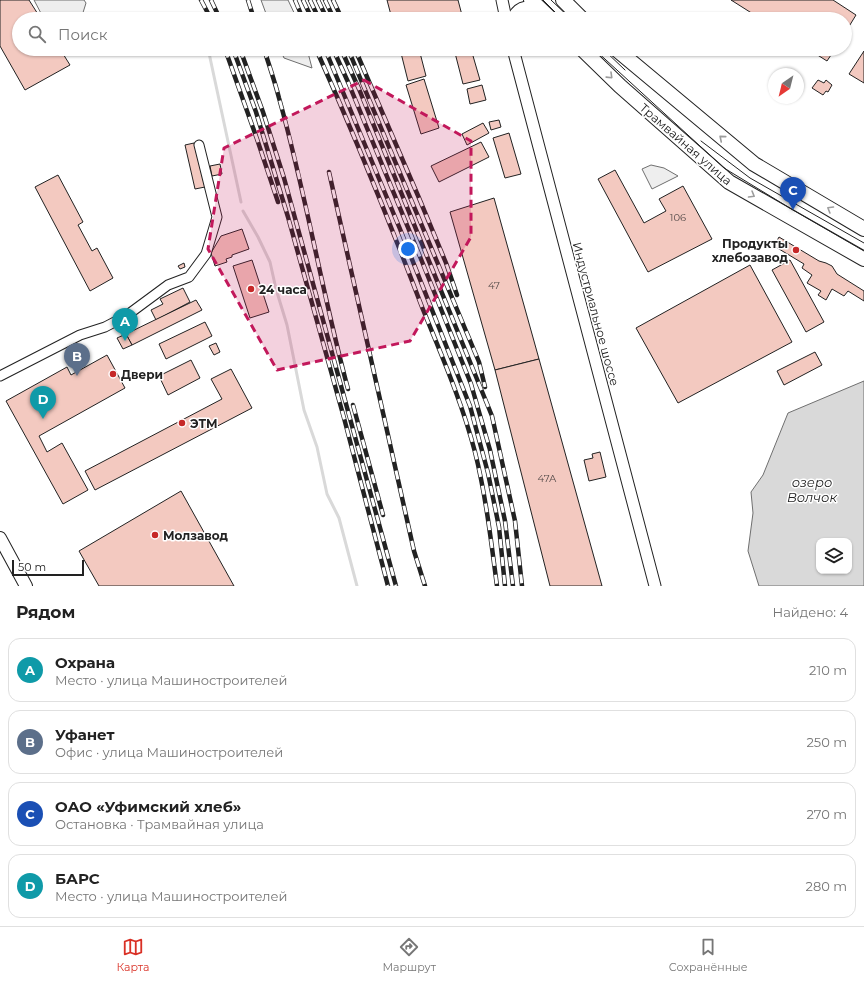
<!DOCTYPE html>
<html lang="ru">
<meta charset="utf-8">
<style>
:root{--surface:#fff;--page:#f2f2f2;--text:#222;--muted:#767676;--line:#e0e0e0;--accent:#d93025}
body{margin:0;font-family:Montserrat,sans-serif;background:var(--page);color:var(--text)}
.controls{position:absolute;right:12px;bottom:12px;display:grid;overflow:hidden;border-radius:8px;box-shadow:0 1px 3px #0004}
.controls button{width:36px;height:36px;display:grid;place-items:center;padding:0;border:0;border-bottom:1px solid var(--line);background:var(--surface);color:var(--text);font:20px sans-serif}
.compass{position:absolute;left:768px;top:68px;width:36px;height:36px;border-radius:50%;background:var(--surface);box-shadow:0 1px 3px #0004;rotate:215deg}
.scale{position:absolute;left:12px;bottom:10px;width:72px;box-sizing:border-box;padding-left:4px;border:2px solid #222;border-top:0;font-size:11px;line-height:14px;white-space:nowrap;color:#222;-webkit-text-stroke:3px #fff;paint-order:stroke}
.you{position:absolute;left:408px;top:249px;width:14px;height:14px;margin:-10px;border:3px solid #fff;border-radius:50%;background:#1a73e8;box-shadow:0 0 0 6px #1a73e833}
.badge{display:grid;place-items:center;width:26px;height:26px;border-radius:50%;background:var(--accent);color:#fff;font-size:13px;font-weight:700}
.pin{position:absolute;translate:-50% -33px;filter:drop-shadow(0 1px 2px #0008)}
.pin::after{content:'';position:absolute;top:21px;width:14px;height:12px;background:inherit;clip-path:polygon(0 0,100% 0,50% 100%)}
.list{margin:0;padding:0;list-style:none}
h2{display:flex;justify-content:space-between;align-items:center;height:52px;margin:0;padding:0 16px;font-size:17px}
h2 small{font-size:13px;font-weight:400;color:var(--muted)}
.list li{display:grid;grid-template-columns:26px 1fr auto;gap:12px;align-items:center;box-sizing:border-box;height:64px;margin:0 8px 8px;padding:0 8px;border:1px solid var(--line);border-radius:12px}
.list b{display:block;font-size:15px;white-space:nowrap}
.list p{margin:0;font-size:13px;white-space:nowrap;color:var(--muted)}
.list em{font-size:13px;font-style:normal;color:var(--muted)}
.icon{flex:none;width:22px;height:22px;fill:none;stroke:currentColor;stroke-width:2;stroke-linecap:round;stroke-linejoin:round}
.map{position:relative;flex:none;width:864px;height:586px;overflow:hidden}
.search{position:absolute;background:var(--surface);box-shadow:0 1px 3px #0004;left:12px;right:12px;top:12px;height:44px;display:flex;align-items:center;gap:10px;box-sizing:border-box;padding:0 14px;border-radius:22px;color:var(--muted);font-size:15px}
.sheet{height:340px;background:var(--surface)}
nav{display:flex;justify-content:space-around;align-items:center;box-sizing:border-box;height:56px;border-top:1px solid var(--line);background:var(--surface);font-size:11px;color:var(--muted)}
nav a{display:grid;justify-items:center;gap:2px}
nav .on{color:var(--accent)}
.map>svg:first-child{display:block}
.green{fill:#eee;stroke:#6f6f6f}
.water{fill:#d9d9d9;stroke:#6f6f6f;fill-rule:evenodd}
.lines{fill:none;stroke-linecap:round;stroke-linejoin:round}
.stream{stroke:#d9d9d9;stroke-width:3}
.building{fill:#f3c9c0;stroke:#222}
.minor-casing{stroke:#222;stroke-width:11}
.tertiary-casing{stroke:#222;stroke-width:13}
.secondary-casing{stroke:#222;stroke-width:14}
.primary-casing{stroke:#222;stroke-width:16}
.minor{stroke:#fff;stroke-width:9}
.tertiary{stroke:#fff;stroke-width:11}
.secondary{stroke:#fff;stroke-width:12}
.primary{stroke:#fff;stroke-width:14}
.tram{stroke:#222;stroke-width:1}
.rail-casing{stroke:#222;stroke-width:4.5}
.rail{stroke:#fff;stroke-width:3;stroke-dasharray:9;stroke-linecap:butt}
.oneway{stroke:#9c9c9c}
.marked{fill:#c2185b;fill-opacity:0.2;stroke:#c2185b;stroke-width:3;stroke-dasharray:8 5;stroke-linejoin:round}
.poi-dot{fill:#c62828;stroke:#fff;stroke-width:1.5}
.labels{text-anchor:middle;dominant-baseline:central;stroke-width:3;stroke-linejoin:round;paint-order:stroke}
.number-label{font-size:10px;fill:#564c4a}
.street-label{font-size:12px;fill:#222;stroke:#fff}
.poi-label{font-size:12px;font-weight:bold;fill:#222;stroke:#fff;text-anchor:start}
.water-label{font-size:13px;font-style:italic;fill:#222;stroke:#fff}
</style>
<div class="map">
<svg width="864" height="586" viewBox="0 0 864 586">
<rect width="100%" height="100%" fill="#fff"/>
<g class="green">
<path d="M34 0H84L86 3 81 19H44Z"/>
<path d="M261 0H288L297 19H268Z"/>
<path d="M280 49H307L312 68 284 58Z"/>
<path d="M651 165 664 168 678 176 652 189 642 169Z"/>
</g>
<path class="water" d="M864 381V586H759L748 551 753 513 751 492 763 475 788 413ZM819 541H849V571H819Z"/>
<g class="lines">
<g class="stream">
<path d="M214 49 209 53 241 202"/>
<path d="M243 211 258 237 270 262 276 289 287 325 304 410 317 447 327 494 339 518 357 586"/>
</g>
</g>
<g class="building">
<path d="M0 0H29L41 19H19V49H60L70 65 25 90 0 46Z"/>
<path d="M387 0H458L463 19H392Z"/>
<path d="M731 0H833L856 15 845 33V19H761Z"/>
<path d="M400 49H419L426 76 408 81Z"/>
<path d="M454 49H471L480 80 463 84Z"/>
<path d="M808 49H835L827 61Z"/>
<path d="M864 51V83L849 74Z"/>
<path d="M424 79 439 128 421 134 406 85Z"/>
<path d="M818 80 824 83 826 80 832 85 828 92 826 91 823 95 812 88Z"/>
<path d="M482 85 486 100 470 104 467 89Z"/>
<path d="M499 120 501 127 491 130 489 122Z"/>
<path d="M483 123 489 133 467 145 462 134Z"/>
<path d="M509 133 521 174 505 178 493 138Z"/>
<path d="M481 142 489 157 439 182 431 166Z"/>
<path d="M194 143 205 187 195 189 185 145Z"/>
<path d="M220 164 222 174 212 176 210 166Z"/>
<path d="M615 170 644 223 666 211 659 199 683 186 712 239 648 272 598 179Z"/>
<path d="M58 175 83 222 78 225 92 251 97 248 113 278 90 291 35 187Z"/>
<path d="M494 198 539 359 495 370 450 212Z"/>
<path d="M242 229 249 249 232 255V257L226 259 227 262 215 266 211 253 221 236Z"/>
<path d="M779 237 819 261 826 263 832 266 837 274 864 291V301L848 291 844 296 832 289 826 300 818 295 821 291 807 283 812 275 802 268 804 264 774 246Z"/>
<path d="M252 260 269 312 250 318 233 266Z"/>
<path d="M790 260 824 322 806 332 772 270Z"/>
<path d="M184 263 185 267 180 269 178 266Z"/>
<path d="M750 265 792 342 678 403 636 328Z"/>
<path d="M183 288 190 302 156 320 151 310 163 304 160 299Z"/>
<path d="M196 300 202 310 132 345 126 334Z"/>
<path d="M205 322 212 336 166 359 159 344Z"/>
<path d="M126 334 132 345 123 349 117 338Z"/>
<path d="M216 343 220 352 214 355 209 346Z"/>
<path d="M815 352 822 365 784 385 777 371Z"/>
<path d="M107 355 125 388 39 436 47 452 62 443 88 490 63 504 6 401 67 367 71 375Z"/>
<path d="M539 359 602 586H550L495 370Z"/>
<path d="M191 360 200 378 168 395 159 376Z"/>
<path d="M231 369 252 408 95 490 85 471 222 399 211 379Z"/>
<path d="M600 452 606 477 589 481 584 460 593 458 592 454Z"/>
<path d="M181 491 234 586H99L79 551Z"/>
</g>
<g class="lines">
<g class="minor-casing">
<path id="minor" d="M0 376 80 335 105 327 126 316 168 285 189 277 206 254 217 217 199 145"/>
</g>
<g class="tertiary-casing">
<g id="tertiary">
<path d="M502 0 506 19"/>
<path d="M512 19C520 4 528 6 542 11"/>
<path d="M513 49 655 586"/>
</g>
</g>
<g class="secondary-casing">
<path id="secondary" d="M0 538 26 586"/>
</g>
<g class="primary-casing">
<g id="primary">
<path d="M531 0 551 19"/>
<path d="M563 0 582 19"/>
<path d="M582 49 620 86 729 182 864 259"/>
<path d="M616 49 754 164 864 229"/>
</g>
</g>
<use href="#minor" class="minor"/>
<use href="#tertiary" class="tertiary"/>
<use href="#secondary" class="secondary"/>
<use href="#primary" class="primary"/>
<g class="tram">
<path d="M543 0 562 19"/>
<path d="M551 0 571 19"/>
<path d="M594 49 724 168 793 210 864 251"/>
<path d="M603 49 625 70"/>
<path d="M701 141 750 178 864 243"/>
</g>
<g class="rail-casing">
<g id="rail">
<path d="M201 0 211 19"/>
<path d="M211 0 220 19"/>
<path d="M248 0 254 19"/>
<path d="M295 0 303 19"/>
<path d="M303 0 312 19"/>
<path d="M310 0 319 19"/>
<path d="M318 0 327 19"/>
<path d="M325 0 334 19"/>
<path d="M333 0 342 19"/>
<path d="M225 49 257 139 278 202"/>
<path d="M233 49 256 112 288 217 344 418 388 586"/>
<path d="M240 49 263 112 284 178 396 586"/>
<path d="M264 49C269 65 275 82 279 98 306 194 322 293 348 389"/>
<path d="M316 49C354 134 389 220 422 307 441 354 462 402 475 452 486 496 491 541 497 586"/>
<path d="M325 49 400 229 470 406 488 473 499 527 505 586"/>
<path d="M333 49 348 82 421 259 471 384 490 450 505 521 513 586"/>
<path d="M341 49 359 89 492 416 515 521 522 586"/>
<path d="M348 49 479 362 485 387"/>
<path d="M355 49 419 198 446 263 457 295"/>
<path d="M329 172 414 551 425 586"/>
<path d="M353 405 383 515"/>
</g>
</g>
<use href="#rail" class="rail"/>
</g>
<defs><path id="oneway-chevron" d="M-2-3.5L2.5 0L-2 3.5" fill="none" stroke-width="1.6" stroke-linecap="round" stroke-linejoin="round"/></defs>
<g class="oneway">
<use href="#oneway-chevron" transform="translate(610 76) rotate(44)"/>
<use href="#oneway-chevron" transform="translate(722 138) rotate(-140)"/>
<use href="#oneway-chevron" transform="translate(752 195) rotate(30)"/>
<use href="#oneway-chevron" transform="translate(830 209) rotate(-149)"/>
</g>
<path class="marked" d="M364 80 471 141V237L410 341 277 370 208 249 224 148Z"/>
<g class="poi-dot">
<circle cx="796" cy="250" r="4"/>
<circle cx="251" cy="289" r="4"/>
<circle cx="113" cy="374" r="4"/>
<circle cx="182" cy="423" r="4"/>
<circle cx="155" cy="535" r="4"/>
</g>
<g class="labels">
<g class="number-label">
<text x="678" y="217">106</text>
<text x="494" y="285">47</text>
<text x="547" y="478">47А</text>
</g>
<g class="street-label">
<text transform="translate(686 144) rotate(41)">Трамвайная улица</text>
<text transform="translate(596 314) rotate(75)">Индустриальное шоссе</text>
</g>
<g class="poi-label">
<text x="788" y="243" text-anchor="end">Продукты<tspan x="788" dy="14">хлебозавод</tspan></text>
<text x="259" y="289">24 часа</text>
<text x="121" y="374">Двери</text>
<text x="190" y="423">ЭТМ</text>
<text x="163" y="535">Молзавод</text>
</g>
<g class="water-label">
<text x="812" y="482">озеро<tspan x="812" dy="15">Волчок</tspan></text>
</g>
</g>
</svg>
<div class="controls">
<button><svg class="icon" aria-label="layers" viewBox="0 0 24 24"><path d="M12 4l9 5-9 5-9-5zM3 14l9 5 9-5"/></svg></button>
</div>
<svg class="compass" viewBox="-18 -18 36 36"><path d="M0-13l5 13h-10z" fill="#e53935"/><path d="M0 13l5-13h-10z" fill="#767676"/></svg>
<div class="scale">50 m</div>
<div class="you"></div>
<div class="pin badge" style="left:125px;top:341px;background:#0f9aa8">A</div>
<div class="pin badge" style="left:77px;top:376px;background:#5c6f8a">B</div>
<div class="pin badge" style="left:793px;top:210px;background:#1a4fb4">C</div>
<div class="pin badge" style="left:43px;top:419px;background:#0f9aa8">D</div>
<div class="search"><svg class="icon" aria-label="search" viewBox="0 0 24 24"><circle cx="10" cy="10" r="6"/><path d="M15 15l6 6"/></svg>Поиск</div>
</div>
<section class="sheet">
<h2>Рядом<small>Найдено: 4</small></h2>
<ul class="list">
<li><span class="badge" style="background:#0f9aa8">A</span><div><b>Охрана</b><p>Место · улица Машиностроителей</p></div><em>210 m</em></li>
<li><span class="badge" style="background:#5c6f8a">B</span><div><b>Уфанет</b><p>Офис · улица Машиностроителей</p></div><em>250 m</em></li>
<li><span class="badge" style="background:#1a4fb4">C</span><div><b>ОАО «Уфимский хлеб»</b><p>Остановка · Трамвайная улица</p></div><em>270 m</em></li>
<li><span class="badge" style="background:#0f9aa8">D</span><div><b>БАРС</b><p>Место · улица Машиностроителей</p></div><em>280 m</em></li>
</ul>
</section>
<nav>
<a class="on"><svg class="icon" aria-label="map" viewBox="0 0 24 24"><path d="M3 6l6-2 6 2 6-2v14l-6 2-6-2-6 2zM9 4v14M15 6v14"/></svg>Карта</a>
<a><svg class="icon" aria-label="directions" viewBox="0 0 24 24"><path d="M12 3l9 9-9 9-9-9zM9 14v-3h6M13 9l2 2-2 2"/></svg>Маршрут</a>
<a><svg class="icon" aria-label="saved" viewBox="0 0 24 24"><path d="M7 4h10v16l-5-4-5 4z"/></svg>Сохранённые</a>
</nav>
